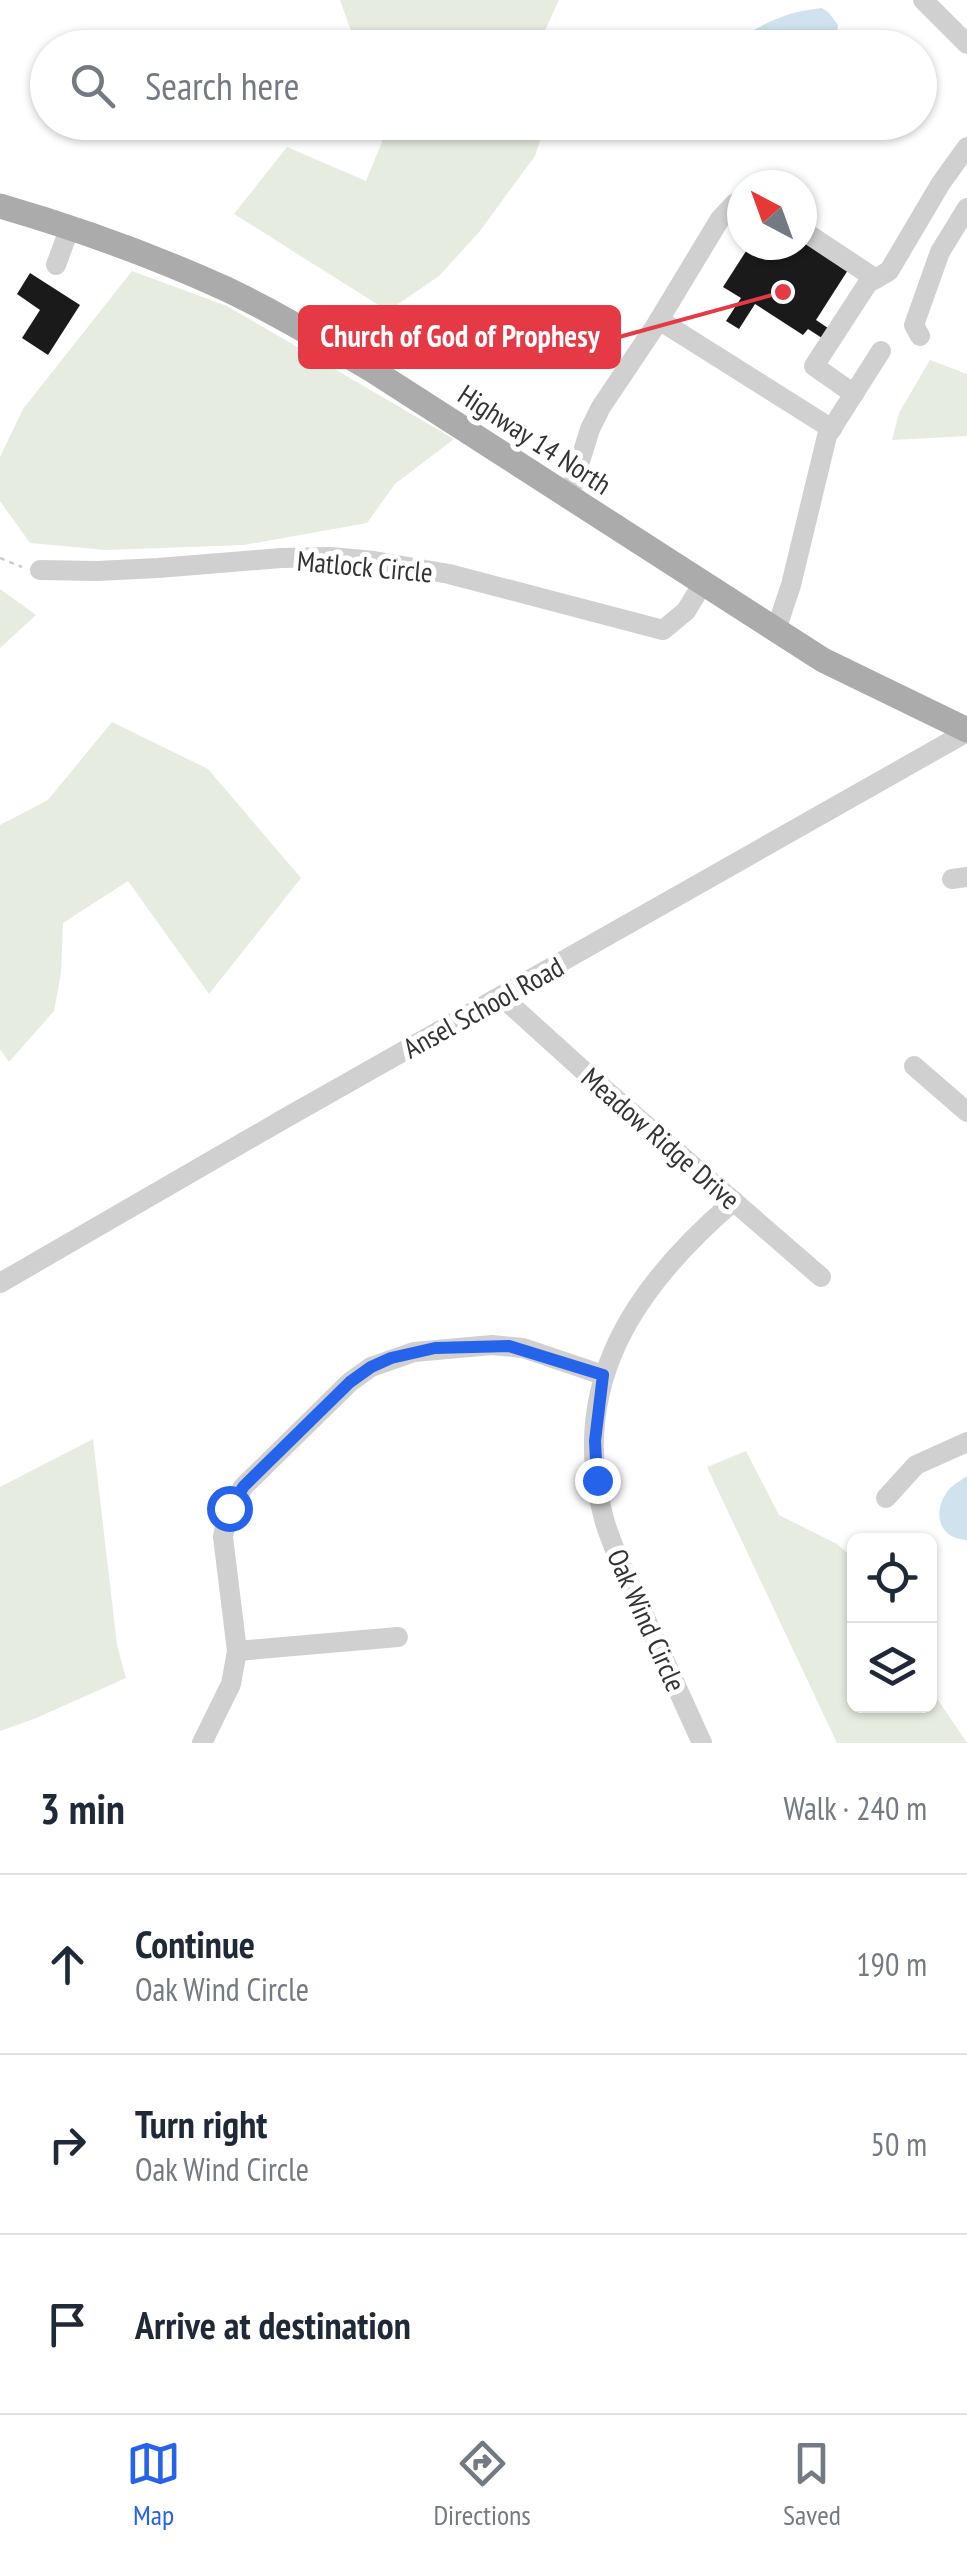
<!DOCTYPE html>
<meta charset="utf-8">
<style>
:root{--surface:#fff;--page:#f6f6f7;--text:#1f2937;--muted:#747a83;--line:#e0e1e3;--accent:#2563eb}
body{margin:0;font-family:"PT Sans Narrow",sans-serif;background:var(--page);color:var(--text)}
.controls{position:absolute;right:30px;bottom:30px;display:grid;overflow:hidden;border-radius:15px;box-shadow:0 2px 8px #0004}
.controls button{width:90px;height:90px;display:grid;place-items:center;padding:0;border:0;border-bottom:2px solid var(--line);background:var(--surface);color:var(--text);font:50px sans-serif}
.compass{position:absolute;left:727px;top:170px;width:90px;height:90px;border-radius:50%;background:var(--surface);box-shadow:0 2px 8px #0004;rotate:319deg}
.stop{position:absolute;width:30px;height:30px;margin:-22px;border:8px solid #2563eb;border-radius:50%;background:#fff}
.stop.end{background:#2563eb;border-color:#fff;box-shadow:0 2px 10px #0008}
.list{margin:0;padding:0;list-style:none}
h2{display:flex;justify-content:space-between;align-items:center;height:130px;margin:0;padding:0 40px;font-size:42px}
h2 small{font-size:32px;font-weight:400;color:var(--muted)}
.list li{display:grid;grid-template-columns:65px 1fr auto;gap:30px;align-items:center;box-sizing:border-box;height:180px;padding:0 40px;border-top:2px solid var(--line)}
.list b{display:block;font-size:38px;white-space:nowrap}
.list p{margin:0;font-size:32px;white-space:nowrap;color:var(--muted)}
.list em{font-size:32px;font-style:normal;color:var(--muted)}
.icon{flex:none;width:55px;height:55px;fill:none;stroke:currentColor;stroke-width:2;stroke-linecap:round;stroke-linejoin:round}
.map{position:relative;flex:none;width:967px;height:1743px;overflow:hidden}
.search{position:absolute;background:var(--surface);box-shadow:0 2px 8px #0004;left:30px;right:30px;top:30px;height:110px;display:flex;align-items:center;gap:25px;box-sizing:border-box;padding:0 35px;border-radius:55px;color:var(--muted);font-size:38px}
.sheet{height:670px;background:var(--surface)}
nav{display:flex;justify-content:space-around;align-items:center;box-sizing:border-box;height:140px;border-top:2px solid var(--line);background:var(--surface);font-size:28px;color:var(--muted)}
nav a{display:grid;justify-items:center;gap:5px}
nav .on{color:var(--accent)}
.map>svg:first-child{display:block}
.green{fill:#e6ecdf}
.water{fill:#cfe2ee}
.building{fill:#1a1a1a}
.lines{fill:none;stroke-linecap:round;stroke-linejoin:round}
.path{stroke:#cdcdcd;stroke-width:2.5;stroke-dasharray:5 5;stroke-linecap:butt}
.minor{stroke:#d0d0d0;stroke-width:20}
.major{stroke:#ababab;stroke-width:25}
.route{stroke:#2563eb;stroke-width:12}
.labels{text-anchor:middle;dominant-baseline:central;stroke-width:10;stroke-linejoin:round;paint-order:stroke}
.street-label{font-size:28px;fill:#333;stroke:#fff}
.leader{fill:none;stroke:#e63946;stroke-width:4}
.callout-dot{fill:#e63946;stroke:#fff;stroke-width:4}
.callout{fill:#e63946;stroke:#e63946;stroke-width:4}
.callout-label{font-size:30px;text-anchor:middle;font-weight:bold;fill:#fff}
</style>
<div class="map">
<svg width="967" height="1743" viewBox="0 0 967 1743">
<rect width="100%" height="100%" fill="#fff"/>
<g class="green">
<path d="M340 0H559L542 37 550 48 357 47Z"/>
<path d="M378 123H546L535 156 480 231 439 276 388 311 234 214 287 147 366 181 382 142Z"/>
<path d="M132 271 227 306 454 439 395 484 367 523 244 545 106 550 30 543 0 501V457L23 409Z"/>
<path d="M930 360 967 374V436L892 440 899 413Z"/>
<path d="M0 589 36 615 0 648Z"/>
<path d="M112 722 208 769 301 878 209 994 128 881 63 923 61 973 54 1011 9 1062 0 1049V825L48 800Z"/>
<path d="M93 1439 117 1645 126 1678 34 1719 0 1731V1487Z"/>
<path d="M746 1451 779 1515 837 1544 854 1559V1706H930V1688L967 1743H837L707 1467Z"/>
</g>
<g class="water">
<path d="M822 8 829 13 838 25 835 47H732C756 24 789 11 822 8Z"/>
<path d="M967 1476V1540C939 1539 932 1513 947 1492 952 1485 960 1481 967 1476Z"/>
</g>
<g class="building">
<path d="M802 240 848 270 816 320 828 328 822 338 808 329 803 335 755 304 739 329 726 321 741 298 723 287 750 245H802Z"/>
<path d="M30 273 80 305 48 355 22 338 40 310 17 294Z"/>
</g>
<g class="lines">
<path class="path" d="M0 558 22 567"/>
<g class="minor">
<path d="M923 0 967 44"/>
<path d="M802 230 876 279"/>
<path d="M56 265 70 227"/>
<path d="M659 320 832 429"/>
<path d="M920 336 914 325 940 252 967 208"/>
<path d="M854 394 814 366 868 283 889 271 941 183 967 147"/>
<path d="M569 497 590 429 601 407 656 325 720 219 734 204 742 200"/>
<path d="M40 570 97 571 158 568 281 558 331 557 374 561 449 574 663 630 686 611 703 583"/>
<path d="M776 630 791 585 827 436 881 351"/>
<path d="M952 879 967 877"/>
<path d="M502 997 596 1082 821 1277"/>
<path d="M914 1066 967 1112"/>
<path d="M0 1283 282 1120 967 732"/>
<path d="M886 1498 916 1465 967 1442"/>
<path d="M237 1651 398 1637"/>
<path d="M202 1743 231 1684 237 1651 223 1537 229 1508 244 1486 350 1382 371 1367 414 1352 492 1345 523 1348 603 1375"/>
<path d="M702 1743C682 1699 662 1655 642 1611 629 1581 613 1551 604 1519 567 1384 635 1286 734 1201"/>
</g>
<path class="major" d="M0 206C76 228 151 255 224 288 275 312 323 341 372 370L823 660 967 730"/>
</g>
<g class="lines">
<path class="route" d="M229 1508 244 1486 350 1382 371 1367 391 1358 435 1348 509 1346 603 1375 595 1441 597 1480"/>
</g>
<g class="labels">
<g class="street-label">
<text transform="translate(535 439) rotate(33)">Highway 14 North</text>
<text transform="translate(365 566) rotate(5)">Matlock Circle</text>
<text transform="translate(483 1007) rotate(-29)">Ansel School Road</text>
<text transform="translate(661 1138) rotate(41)">Meadow Ridge Drive</text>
<text transform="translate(647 1620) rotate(66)">Oak Wind Circle</text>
</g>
</g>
<path class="leader" d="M783 292L619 337"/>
<circle class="callout-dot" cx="783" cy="292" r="10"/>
<rect class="callout" x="300" y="307" width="319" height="60" rx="10"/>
<g class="callout-label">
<text x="460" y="347">Church of God of Prophesy</text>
</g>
</svg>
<div class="controls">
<button><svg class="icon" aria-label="locate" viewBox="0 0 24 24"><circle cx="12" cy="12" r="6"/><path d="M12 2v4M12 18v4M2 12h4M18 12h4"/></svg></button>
<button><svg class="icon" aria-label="layers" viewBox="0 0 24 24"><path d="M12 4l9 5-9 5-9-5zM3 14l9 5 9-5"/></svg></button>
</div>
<svg class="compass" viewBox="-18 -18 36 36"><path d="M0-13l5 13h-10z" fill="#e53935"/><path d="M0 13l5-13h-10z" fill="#747a83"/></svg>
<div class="stop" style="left:229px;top:1508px"></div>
<div class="stop end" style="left:597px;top:1480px"></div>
<div class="search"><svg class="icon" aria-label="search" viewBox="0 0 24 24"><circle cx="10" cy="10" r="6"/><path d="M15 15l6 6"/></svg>Search here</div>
</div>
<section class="sheet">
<h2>3 min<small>Walk · 240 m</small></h2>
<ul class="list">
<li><svg class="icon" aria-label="ahead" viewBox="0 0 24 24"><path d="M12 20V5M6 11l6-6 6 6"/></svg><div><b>Continue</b><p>Oak Wind Circle</p></div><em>190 m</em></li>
<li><svg class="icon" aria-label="right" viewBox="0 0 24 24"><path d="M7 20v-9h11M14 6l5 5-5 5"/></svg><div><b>Turn right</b><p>Oak Wind Circle</p></div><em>50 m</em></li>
<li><svg class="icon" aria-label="arrive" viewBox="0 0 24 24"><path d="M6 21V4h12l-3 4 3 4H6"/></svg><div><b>Arrive at destination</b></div></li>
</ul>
</section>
<nav>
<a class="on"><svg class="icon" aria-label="map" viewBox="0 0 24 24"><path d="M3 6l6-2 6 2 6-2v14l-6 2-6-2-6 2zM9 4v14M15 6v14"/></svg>Map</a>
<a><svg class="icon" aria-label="directions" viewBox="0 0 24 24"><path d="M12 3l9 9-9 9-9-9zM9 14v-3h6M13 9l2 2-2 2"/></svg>Directions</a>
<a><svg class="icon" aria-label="saved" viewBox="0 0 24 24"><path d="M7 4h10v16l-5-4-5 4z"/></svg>Saved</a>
</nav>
